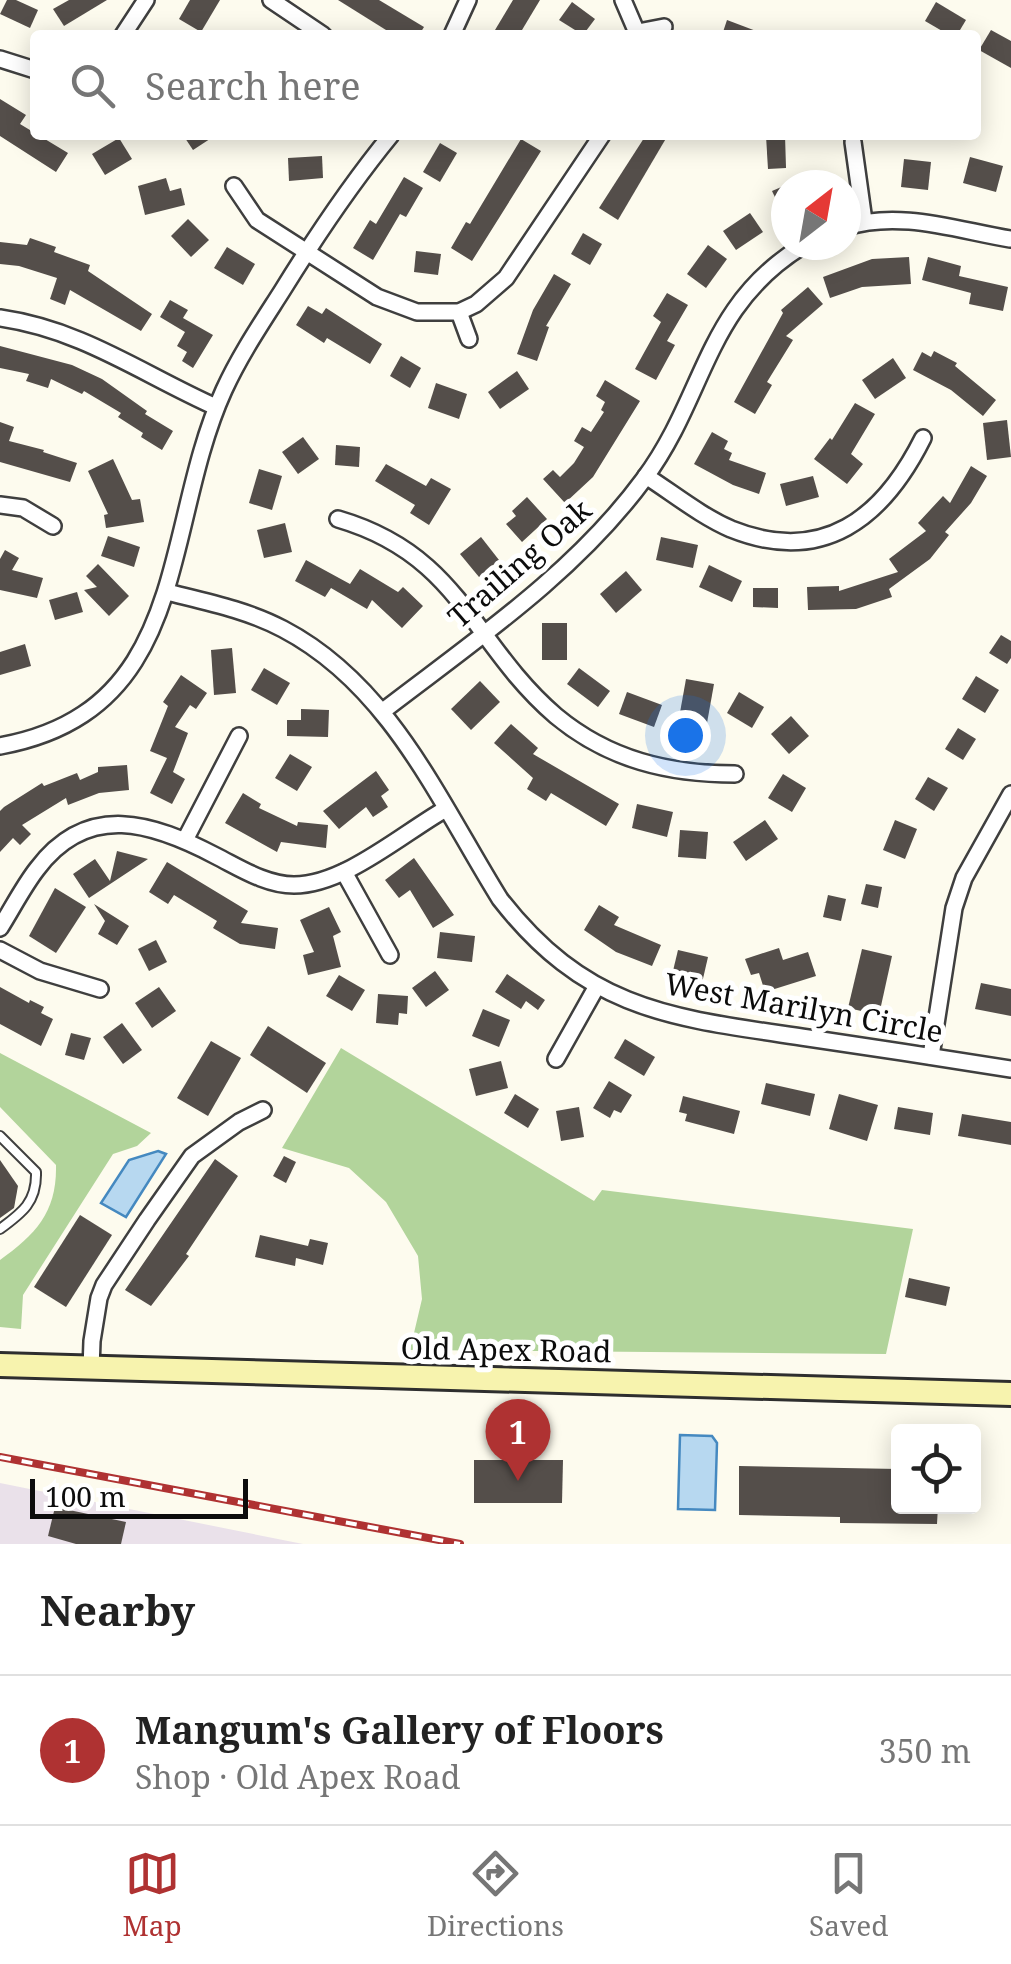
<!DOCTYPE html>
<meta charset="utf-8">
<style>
:root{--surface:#fff;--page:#f6f6f6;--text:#222;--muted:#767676;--line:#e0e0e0;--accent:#af3232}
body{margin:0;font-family:"Noto Serif",serif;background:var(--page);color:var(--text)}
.controls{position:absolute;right:30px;bottom:30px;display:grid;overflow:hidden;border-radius:10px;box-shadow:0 5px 25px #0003}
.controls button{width:90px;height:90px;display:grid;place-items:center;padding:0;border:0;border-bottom:2px solid var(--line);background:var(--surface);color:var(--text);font:50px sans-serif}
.compass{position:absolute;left:771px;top:170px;width:90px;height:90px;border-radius:50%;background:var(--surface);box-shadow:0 5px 25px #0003;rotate:31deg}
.scale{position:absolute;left:30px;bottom:25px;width:218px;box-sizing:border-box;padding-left:10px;border:5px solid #0c0c0c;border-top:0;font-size:28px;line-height:35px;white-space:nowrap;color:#0c0c0c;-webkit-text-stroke:8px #fff;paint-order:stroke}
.you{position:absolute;left:685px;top:735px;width:35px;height:35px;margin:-25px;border:8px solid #fff;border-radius:50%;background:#1a73e8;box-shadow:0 0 0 15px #1a73e833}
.badge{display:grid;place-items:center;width:65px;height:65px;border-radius:50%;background:var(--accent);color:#fff;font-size:32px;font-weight:700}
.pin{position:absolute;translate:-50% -82px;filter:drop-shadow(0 2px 5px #0008)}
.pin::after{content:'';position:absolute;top:52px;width:35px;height:30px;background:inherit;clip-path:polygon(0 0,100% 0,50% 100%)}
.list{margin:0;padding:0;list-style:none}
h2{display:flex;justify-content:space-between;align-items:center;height:130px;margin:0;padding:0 40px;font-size:42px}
h2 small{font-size:32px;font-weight:400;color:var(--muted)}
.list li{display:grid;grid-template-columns:65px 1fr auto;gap:30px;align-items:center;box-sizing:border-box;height:150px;padding:0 40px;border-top:2px solid var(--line)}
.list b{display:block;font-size:38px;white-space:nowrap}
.list p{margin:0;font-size:32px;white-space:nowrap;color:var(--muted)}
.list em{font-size:32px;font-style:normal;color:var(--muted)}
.icon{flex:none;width:55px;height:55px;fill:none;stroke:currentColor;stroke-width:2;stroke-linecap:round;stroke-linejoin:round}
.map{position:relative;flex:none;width:1011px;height:1544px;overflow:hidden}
.search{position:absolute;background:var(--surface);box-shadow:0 5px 25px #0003;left:30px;right:30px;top:30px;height:110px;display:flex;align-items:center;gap:25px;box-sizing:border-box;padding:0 35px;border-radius:10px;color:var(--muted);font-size:38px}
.sheet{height:280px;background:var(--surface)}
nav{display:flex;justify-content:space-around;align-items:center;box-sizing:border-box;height:140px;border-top:2px solid var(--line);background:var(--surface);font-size:28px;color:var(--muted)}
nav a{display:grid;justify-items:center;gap:5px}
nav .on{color:var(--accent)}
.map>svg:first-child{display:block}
.industrial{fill:#eae1ea}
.forest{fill:#b2d49b}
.water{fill:#b7d8f0;stroke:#4589c0;stroke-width:2.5}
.building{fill:#544e4a}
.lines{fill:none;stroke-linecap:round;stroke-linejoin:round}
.lane-casing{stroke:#3f3f3f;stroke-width:12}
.street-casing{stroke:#3f3f3f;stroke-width:20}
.secondary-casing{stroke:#2e2e2e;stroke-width:28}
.lane{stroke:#fff;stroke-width:8}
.street{stroke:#fff;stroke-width:15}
.secondary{stroke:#f7f3ae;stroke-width:22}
.rail-casing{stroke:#af3232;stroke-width:8}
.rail{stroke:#fff;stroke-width:4;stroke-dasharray:11;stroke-linecap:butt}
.labels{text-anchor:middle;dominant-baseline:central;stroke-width:10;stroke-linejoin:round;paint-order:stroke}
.street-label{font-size:30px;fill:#0c0c0c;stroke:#fff}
</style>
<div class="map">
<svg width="1011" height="1544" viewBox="0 0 1011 1544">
<rect width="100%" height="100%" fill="#fdfbee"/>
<path class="industrial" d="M0 1483 303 1544H0Z"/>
<g class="forest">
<path d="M341 1048 594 1201 602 1190 913 1229 886 1354 410 1350 422 1299 418 1256 386 1202 349 1168 282 1148Z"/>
<path d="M0 1053 151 1133 137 1146 113 1154 23 1295 21 1329 0 1327V1260C36 1234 57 1212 56 1165L0 1107Z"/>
</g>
<g class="water">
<path d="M158 1151 166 1154 126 1217 101 1203 129 1160Z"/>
<path d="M680 1435 712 1436 717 1443 715 1510 678 1509Z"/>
</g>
<g class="building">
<path d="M7 0H16L38 10 30 28 0 14Z"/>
<path d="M69 0H107L64 26 53 9Z"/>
<path d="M190 0H220L201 32 179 19Z"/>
<path d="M338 0H379L424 27 419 35H394Z"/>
<path d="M513 0H540L519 35H492Z"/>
<path d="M572 2 595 19 583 35 559 20Z"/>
<path d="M936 2 966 20 957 35H949L925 21Z"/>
<path d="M727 20 764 34V35H722Z"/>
<path d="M991 30 1011 41V68L979 50Z"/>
<path d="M0 99 26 115 20 124 68 153 56 172 0 136Z"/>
<path d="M183 135H216L193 150Z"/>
<path d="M646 135H668L618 220 599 208Z"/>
<path d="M773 135H785L786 168 768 169 766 136Z"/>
<path d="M119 138 132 159 105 175 92 154Z"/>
<path d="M521 139 541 151 472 261 451 248 466 222 470 224Z"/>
<path d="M440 143 457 153 440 182 423 172Z"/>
<path d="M322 156 323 178 289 181 288 158Z"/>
<path d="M970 157 1003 166 996 192 963 183Z"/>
<path d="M904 159 931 162 928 190 901 187Z"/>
<path d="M404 177 423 188 406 217 400 214 373 260 353 248 370 220 376 224Z"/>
<path d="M166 178 170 191 181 188 185 205 145 215 138 186Z"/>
<path d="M786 185V220L772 191Z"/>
<path d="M750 213 763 232 736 250 723 231Z"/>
<path d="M188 219 209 240 191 257 171 236Z"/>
<path d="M583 233 602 244 590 265 571 254Z"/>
<path d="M30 238 56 247 54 252 90 265 88 271 152 314 141 331 70 290 65 305 50 299 57 278 19 266 0 264V242L27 245Z"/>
<path d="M708 245 727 259 706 288 687 274Z"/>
<path d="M227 247 255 264 243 285 214 268Z"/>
<path d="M416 251 441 254 438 275 414 272Z"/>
<path d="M909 257 911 284 862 287 830 298 823 277 872 259Z"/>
<path d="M928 257 961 266 959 276 1008 287 1003 311 969 304 971 293 922 280Z"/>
<path d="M554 274 571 284 546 326 549 327 537 361 517 354 533 310Z"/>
<path d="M808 287 823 304 786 336 793 340 767 382 772 385 755 414 734 402 783 313 781 310Z"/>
<path d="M667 293 688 305 667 341 675 345 656 380 635 369 661 322 653 316Z"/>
<path d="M170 300 188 310 183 318 213 335 193 368 182 361 187 352 177 346 185 332 160 317Z"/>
<path d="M308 306 322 314 326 308 382 344 370 364 327 338 324 343 296 325Z"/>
<path d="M0 346 72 365 102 379 147 411 145 414 173 431 162 450 141 437 143 433 118 417 121 413 84 391 82 394 51 379 48 388 26 381 29 374 0 368Z"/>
<path d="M934 351 957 363 955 366 996 400 983 416 951 390 913 370 922 352 931 357Z"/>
<path d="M401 356 421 368 410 388 390 376Z"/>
<path d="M893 358 906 378 875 399 862 380Z"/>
<path d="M517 371 529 389 500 409 488 392Z"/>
<path d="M605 380 640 401 593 477 565 503 543 479 553 470 560 477 574 463 584 447 574 441 582 427 591 432 604 412 601 410 605 402 596 396Z"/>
<path d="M436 383 467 394 459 419 428 408Z"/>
<path d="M855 403 875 414 851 454 863 464 847 484 814 459 830 438 832 440Z"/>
<path d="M1007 420 1011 457 987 460 983 423Z"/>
<path d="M0 422 14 427 9 441 44 450 43 452 77 463 70 482 0 462Z"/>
<path d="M712 432 728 441 724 449 732 453 729 460 766 473 759 494 733 485 694 464Z"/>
<path d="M303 437 319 459 298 474 282 452Z"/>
<path d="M336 445 360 447 359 467 335 465Z"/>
<path d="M113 459 132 500 140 499 144 522 106 528 104 515 108 514 88 471Z"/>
<path d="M386 464 426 486 431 478 451 489 429 525 410 513 415 505 375 481Z"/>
<path d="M971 466 987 476 971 503 945 532 949 535 930 559 889 589 892 597 856 609 808 610 807 587 839 586V591L898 572 889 559 926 531 918 523 943 496 950 503Z"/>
<path d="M259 469 282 476 272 510 249 503Z"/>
<path d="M813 476 819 497 786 506 780 484Z"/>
<path d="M527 497 547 519 522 542 506 524 516 516 512 511Z"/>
<path d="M285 523 292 552 264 558 257 530Z"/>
<path d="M108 536 140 547 134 567 101 556Z"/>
<path d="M481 537 499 560 479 577 460 554Z"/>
<path d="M661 537 698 545 693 568 656 560Z"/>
<path d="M5 550 19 558 12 570 43 578 37 598 0 590V559Z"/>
<path d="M306 560 350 584 360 569 398 592 403 587 423 606 402 628 372 600 367 609 331 588 325 597 295 581Z"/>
<path d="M98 564 129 596 109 616 84 590 97 587 86 576Z"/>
<path d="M709 565 742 581 732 602 699 587Z"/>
<path d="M626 571 642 590 616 613 600 594Z"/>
<path d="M753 588H778V608L753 607Z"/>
<path d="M77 592 83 612 55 620 49 600Z"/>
<rect x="542" y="623" width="25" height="37"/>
<path d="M1001 635 1011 641V658L1007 664 989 653Z"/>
<path d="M25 644 31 666 0 675V652Z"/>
<path d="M232 648 236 693 214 695 211 650Z"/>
<path d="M264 668 290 683 277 705 251 690Z"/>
<path d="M579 668 610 691 598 707 567 684Z"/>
<path d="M181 675 207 693 196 709 190 705 175 727 188 733 173 772 185 779 172 804 150 793 167 758 150 751 168 706 163 702Z"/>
<path d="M976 676 999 690 985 713 962 699Z"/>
<path d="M686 679 714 684 707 723 679 718Z"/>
<path d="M480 681 500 702 471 730 451 709Z"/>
<path d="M627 692 662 705 654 727 619 714Z"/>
<path d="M739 692 764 707 752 728 727 713Z"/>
<path d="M301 709 329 710 328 737 287 736V720H301Z"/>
<path d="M791 716 809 736 789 754 771 734Z"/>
<path d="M511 724 538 748 533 754 619 804 606 826 551 793 546 801 527 789 533 778 494 743Z"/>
<path d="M958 728 976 739 963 760 945 749Z"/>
<path d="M290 754 312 767 297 791 275 778Z"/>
<path d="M127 765 129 790 99 793 68 805 66 798 22 825 31 834 20 845 13 838 0 852V811L4 807 42 783 44 786 77 773 80 780 98 772V767Z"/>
<path d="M376 771 389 790 381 796 388 807 373 817 366 807 339 829 323 811Z"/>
<path d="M783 774 806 788 792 812 768 798Z"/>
<path d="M928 777 948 788 934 811 915 799Z"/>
<path d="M243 793 261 804 259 808 297 826 298 822 328 825 326 848 281 842 277 852 225 823Z"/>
<path d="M637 804 673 812 667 837 632 828Z"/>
<path d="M765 820 778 839 746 861 733 842Z"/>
<path d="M895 820 917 829 905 859 883 850Z"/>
<path d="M680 830 708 832 706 859 678 857Z"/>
<path d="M117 851 148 859 89 898 73 874 95 859 110 881Z"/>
<path d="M414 858 454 915 433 928 410 890 399 898 385 880Z"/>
<path d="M167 862 248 911 241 923 278 928 275 949 240 944 213 928 217 921 174 895 168 904 149 892Z"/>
<path d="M866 884 882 887 878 908 861 904Z"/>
<path d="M55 888 86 907 56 953 29 936Z"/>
<path d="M828 895 846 899 841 921 823 917Z"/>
<path d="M94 904 129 926 117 945 98 934 105 921Z"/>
<path d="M599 905 619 917 614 925 661 945 652 966 616 952 584 930Z"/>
<path d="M329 907 341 932 333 936 341 967 308 975 303 955 314 952 300 920Z"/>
<path d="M440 932 475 936 472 962 437 958Z"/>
<path d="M156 940 167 962 149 971 138 949Z"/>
<path d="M779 948 783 960 808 952 816 976 765 992 759 973 751 975 745 959Z"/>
<path d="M862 949 892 956 879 1015 848 1008Z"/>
<path d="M678 950 708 957 702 983 672 975Z"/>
<path d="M435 971 449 990 426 1007 412 988Z"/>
<path d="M507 974 545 1000 538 1010 526 1001 521 1009 495 992Z"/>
<path d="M339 975 365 990 352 1011 326 996Z"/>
<path d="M981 983 1011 989V1016L975 1009Z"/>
<path d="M0 987 29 1003 30 1000 44 1007 41 1013 53 1019 41 1046 0 1024Z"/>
<path d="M159 987 176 1011 152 1028 135 1003Z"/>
<path d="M378 994 408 996 407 1014 399 1013 398 1025 376 1023Z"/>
<path d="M483 1009 510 1020 499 1047 472 1036Z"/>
<path d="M122 1023 142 1050 123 1064 103 1037Z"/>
<path d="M268 1026 326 1063 307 1093 250 1055Z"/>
<path d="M71 1033 91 1038 84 1060 65 1055Z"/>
<path d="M625 1039 655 1057 644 1076 614 1058Z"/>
<path d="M211 1041 241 1058 208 1116 177 1098Z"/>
<path d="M501 1061 508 1088 476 1096 469 1069Z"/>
<path d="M609 1081 632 1095 621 1113 614 1110 610 1118 593 1108Z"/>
<path d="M766 1083 815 1094 810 1116 761 1104Z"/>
<path d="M515 1094 539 1109 528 1128 504 1113Z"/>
<path d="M839 1094 878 1105 867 1141 829 1129Z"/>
<path d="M683 1096 740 1111 734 1134 685 1121 687 1114 679 1112Z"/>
<path d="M579 1107 584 1137 561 1141 556 1111Z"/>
<path d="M898 1107 933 1113 930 1135 894 1129Z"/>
<path d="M962 1114 1011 1122V1145L958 1136Z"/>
<path d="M284 1156 296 1162 286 1183 273 1176Z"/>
<path d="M215 1159 238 1176 186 1254 189 1256 151 1306 125 1290Z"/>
<path d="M0 1160 18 1186 14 1208 0 1218Z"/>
<path d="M80 1215 112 1235 66 1307 34 1287Z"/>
<path d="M260 1235 308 1246 310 1239 328 1243 323 1265 296 1258 295 1266 255 1257Z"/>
<path d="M909 1278 950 1287 946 1306 905 1297Z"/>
<path d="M474 1460H563L562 1503H474Z"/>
<path d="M739 1466 898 1469V1506H938L937 1524 840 1523V1517L739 1515Z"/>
<path d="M55 1507 126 1522 121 1544H76L48 1536Z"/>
</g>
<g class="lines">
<g class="lane-casing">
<path id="lane" d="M0 1136 36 1172C37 1202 22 1213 0 1229"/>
</g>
<g class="street-casing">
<g id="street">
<path d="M271 0 323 35"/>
<path d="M623 0 638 35"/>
<path d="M638 32 664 27"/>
<path d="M123 35 146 0"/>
<path d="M452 35 468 0"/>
<path d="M0 59 35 70"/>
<path d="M853 142 864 221"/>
<path d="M234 186 257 220 377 297 417 312H459L476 304 506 278 602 135"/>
<path d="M846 227C900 210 956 230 1010 239"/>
<path d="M459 312 469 339"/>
<path d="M0 318C83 330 142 374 216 407"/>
<path d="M646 476C674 494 701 516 731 529 823 566 883 518 923 438"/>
<path d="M0 505 23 508 53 526"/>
<path d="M338 519C461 555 471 643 556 716 609 760 669 774 735 774"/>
<path d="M167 592C207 602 247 610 283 629 390 685 439 801 500 899 589 1013 675 1018 808 1038 876 1048 943 1058 1011 1069"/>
<path d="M383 711C474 641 575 573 644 479 707 394 704 306 804 245"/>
<path d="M0 746C192 711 161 528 224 390 240 355 261 324 282 291 316 236 350 185 391 135"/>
<path d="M185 840 239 736"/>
<path d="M344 872 390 955"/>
<path d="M0 928C12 909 23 887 37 869 88 801 153 823 216 856 240 868 266 885 294 885 344 885 402 834 444 810"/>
<path d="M0 950 40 971 100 989"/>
<path d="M931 1056 954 908 964 878 1011 794"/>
<path d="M556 1059 597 986"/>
<path d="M91 1369 92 1341 99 1298 104 1285 147 1220 192 1156 239 1122 263 1110"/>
</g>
</g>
<g class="secondary-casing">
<path id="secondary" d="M0 1365 1011 1394"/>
</g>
<use href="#lane" class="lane"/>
<use href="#street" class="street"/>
<use href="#secondary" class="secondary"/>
<g class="rail-casing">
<path id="rail" d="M0 1457 460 1544"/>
</g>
<use href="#rail" class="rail"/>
</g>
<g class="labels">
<g class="street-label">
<text transform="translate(519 563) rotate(-41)">Trailing Oak</text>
<text transform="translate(804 1007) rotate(10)">West Marilyn Circle</text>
<text transform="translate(506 1349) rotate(1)">Old Apex Road</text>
</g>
</g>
</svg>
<div class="controls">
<button><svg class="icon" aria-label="locate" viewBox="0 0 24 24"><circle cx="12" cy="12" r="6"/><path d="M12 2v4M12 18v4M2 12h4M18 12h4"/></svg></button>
</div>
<svg class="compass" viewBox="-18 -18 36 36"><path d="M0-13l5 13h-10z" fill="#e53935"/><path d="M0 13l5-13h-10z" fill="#767676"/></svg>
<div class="scale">100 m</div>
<div class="you"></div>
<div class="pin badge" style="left:518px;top:1481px">1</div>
<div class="search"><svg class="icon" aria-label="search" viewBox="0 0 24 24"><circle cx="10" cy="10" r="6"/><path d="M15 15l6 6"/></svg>Search here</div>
</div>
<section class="sheet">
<h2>Nearby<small></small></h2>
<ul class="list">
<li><span class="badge">1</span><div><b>Mangum's Gallery of Floors</b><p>Shop · Old Apex Road</p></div><em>350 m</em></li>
</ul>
</section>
<nav>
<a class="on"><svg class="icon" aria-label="map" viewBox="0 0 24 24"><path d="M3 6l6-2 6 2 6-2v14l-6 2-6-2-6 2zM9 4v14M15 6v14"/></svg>Map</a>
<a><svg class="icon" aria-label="directions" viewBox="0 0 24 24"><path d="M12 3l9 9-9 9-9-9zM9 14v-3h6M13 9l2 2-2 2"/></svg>Directions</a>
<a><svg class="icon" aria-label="saved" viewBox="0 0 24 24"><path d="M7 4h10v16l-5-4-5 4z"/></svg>Saved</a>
</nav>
